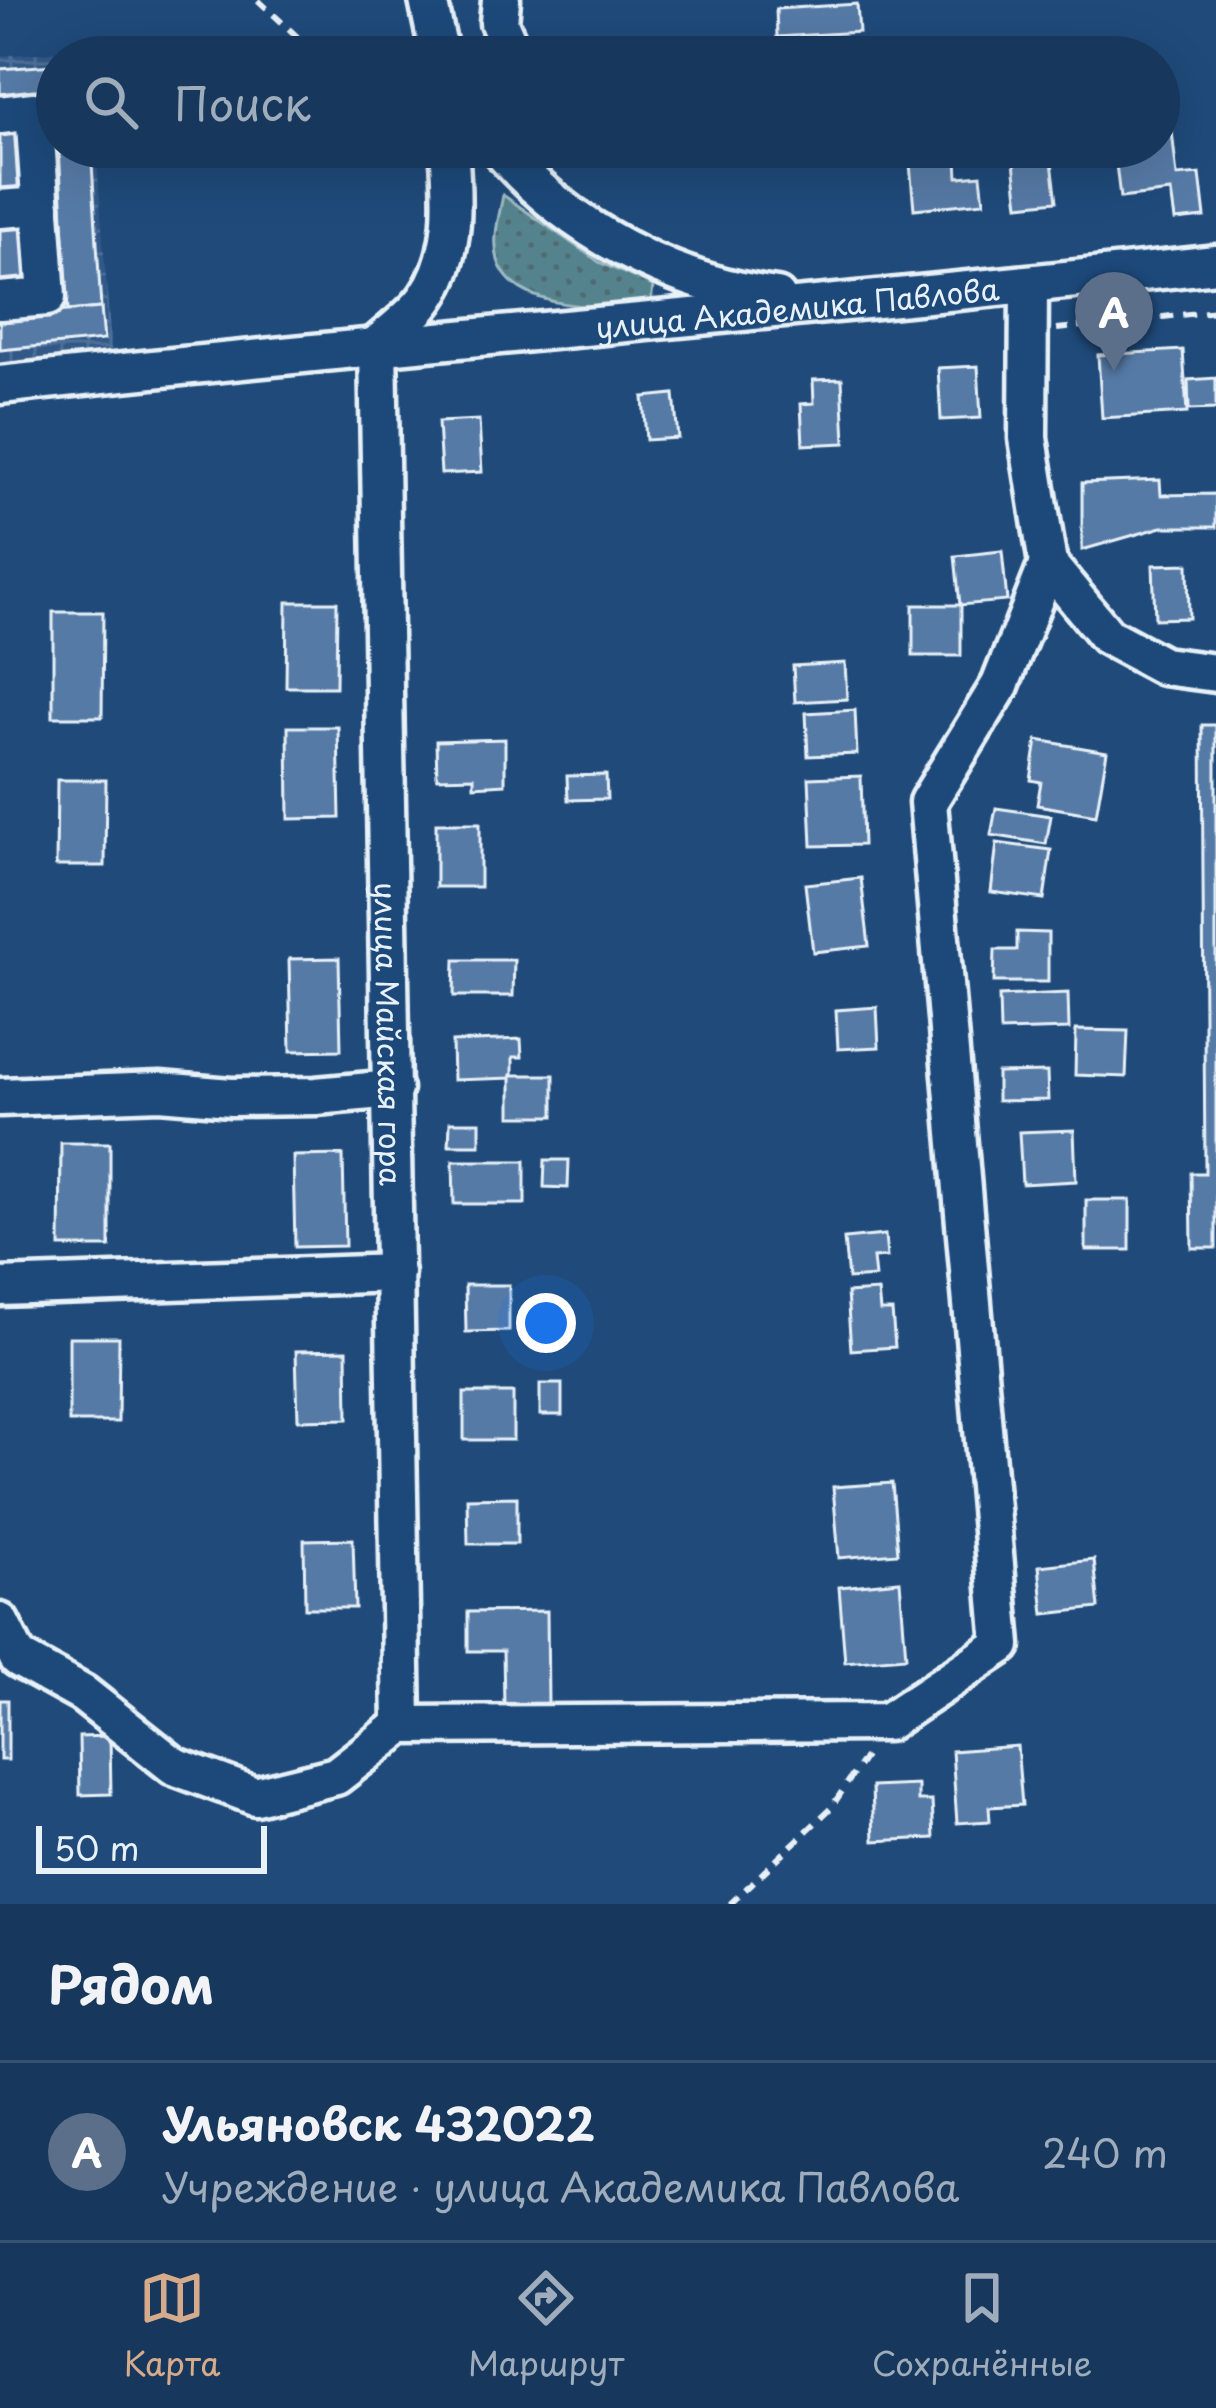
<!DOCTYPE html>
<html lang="ru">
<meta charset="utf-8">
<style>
:root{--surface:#17385c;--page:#244365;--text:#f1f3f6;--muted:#9eacbb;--line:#365272;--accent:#d6ab8b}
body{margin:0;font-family:"Playpen Sans",sans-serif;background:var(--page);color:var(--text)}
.scale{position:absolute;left:36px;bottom:30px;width:231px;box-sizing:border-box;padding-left:12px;border:6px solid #e8f1f8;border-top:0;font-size:33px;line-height:42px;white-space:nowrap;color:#e8f1f8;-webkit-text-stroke:9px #1f4a7a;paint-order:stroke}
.you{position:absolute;left:546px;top:1323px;width:42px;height:42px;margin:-30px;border:9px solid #fff;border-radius:50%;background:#1a73e8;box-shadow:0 0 0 18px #1a73e833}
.badge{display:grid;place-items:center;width:78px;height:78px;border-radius:50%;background:var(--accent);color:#fff;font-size:39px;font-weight:700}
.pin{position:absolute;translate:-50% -99px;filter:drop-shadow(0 3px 6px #0008)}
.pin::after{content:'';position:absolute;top:63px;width:42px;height:36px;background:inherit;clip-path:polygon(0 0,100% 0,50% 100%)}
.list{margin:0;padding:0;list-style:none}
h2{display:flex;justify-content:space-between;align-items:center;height:156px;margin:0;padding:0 48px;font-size:51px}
h2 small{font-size:39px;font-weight:400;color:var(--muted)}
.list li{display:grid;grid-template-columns:78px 1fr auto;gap:36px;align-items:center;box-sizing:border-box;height:180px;padding:0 48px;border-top:3px solid var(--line)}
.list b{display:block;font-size:45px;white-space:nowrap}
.list p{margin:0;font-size:39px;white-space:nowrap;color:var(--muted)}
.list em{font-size:39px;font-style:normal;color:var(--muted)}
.icon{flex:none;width:66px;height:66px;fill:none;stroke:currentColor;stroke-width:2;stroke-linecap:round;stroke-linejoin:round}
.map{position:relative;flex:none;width:1216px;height:1904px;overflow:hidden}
.search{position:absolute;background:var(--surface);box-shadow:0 12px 48px #0002;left:36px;right:36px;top:36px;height:132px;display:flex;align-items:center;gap:30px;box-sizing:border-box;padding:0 42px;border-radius:66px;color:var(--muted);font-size:45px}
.sheet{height:336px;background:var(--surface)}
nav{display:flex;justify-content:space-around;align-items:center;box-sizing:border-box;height:168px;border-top:3px solid var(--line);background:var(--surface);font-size:33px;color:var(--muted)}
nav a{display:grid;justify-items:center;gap:6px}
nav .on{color:var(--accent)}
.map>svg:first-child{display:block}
.industrial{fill:url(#industrial-grid)}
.grass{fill:url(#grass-dots);stroke:#9ebac2;stroke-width:3}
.building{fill:#567aa6;stroke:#e8f1f8;stroke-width:3}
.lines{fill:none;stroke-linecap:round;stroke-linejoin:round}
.minor-casing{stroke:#e8f1f8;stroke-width:45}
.path{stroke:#e8f1f8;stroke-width:6;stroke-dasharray:12 9;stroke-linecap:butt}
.minor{stroke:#1f4a7a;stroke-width:36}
.labels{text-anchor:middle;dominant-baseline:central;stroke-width:12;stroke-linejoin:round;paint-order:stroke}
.street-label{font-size:30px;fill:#e8f1f8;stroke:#1f4a7a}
</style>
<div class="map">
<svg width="1216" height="1904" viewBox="0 0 1216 1904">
<defs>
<pattern id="industrial-grid" width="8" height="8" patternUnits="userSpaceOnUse" patternTransform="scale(3)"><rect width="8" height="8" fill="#305887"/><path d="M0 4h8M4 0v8" fill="none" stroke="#4e7099"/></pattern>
<pattern id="grass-dots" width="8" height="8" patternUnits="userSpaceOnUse" patternTransform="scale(3)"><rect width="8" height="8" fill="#55838d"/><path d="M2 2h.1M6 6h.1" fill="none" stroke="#4f6b72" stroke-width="1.8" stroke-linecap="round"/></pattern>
</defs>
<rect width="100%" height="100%" fill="#1f4a7a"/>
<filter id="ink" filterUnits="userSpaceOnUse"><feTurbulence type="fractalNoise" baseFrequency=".00833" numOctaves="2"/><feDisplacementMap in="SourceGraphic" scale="24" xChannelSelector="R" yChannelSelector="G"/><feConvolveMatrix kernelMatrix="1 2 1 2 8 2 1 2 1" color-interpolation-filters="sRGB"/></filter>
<g filter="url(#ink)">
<path class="industrial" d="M89 49 90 57H57V147H96L112 359 0 371V56Z"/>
<path class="grass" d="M503 195 599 262 653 286 651 303C609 309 514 313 498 260 492 239 499 217 503 195Z"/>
<g class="building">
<path d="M857 4 859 32 777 37 776 9Z"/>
<path d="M53 65 56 94 0 100V69Z"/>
<path d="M1171 122 1177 176 1200 174 1205 217 1175 220 1171 192 1120 198 1114 147H1159V123Z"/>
<path d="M26 132 31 189 0 192V135Z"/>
<path d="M59 147H91L101 308 68 311Z"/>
<path d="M1026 147H1050L1057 201 1019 205 1013 154 1027 152Z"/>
<path d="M957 160 958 177 981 175 984 202 914 209 910 164Z"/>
<path d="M33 224 38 281 0 285V227Z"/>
<path d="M101 308 104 340 0 350V317Z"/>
<path d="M1183 350 1187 413 1102 418 1098 355Z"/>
<path d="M978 366 981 418 941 420 938 368Z"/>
<path d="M1216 378V409L1189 410 1188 380Z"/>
<path d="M842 379 845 443 803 445 801 404 814 403 813 380Z"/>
<path d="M674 394 678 438 646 440 643 397Z"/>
<path d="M479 420 482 472 441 474 438 422Z"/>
<path d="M1160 480 1161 495 1216 494V527H1162L1082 550V483Z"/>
<path d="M1002 551 1007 601 960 605 955 556Z"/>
<path d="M1188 564 1189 618 1155 619 1153 565Z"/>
<path d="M287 602H337L336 687H286Z"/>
<rect x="913" y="605" width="48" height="51"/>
<path d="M53 612H103L102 717H53Z"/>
<path d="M845 663 847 699 795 702 793 666Z"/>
<path d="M855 710 857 754 808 756 806 713Z"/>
<path d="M1202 725H1216V1248H1192L1191 1173H1205Z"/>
<path d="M288 727H338L340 818 289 819Z"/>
<path d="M505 739V784L474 786V777L437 778 436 741Z"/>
<path d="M1037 740 1107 752 1096 815 1037 805 1041 782 1031 780Z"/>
<path d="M606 775 607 799 568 800 567 776Z"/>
<path d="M861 776 863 845 812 846 809 778Z"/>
<path d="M57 780H106L105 866H56Z"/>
<path d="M996 808 1051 816 1046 844 991 835Z"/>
<rect x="436" y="823" width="44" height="64"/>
<path d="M997 843 1051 850 1044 899 991 892Z"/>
<path d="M861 878 869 946 813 952 805 884Z"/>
<path d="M1017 932 1048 933V982H994L995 950H1017Z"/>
<path d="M339 958 341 1050 291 1051 289 959Z"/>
<path d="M455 960H514L513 996H454Z"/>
<path d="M1068 993 1069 1029 1000 1031 999 996Z"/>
<path d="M877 1007 879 1047 838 1049 836 1010Z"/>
<path d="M1076 1030 1128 1031 1126 1077 1075 1075Z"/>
<path d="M521 1039 522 1057H513V1078L453 1080 452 1042Z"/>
<path d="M1047 1072 1048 1100 997 1101V1073Z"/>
<rect x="511" y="1075" width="43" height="41"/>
<path d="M450 1122H480V1145H449Z"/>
<path d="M1074 1130 1076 1181 1022 1184 1019 1132Z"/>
<path d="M61 1143H110V1247H60Z"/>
<path d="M343 1155 345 1246 295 1247 293 1156Z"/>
<path d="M545 1160H569L568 1188 544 1187Z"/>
<path d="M453 1161H525V1204H454Z"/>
<rect x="1086" y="1200" width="44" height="50"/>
<path d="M885 1235 887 1257 873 1258 875 1277 848 1279 844 1239Z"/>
<path d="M465 1285H509V1331L466 1332Z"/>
<path d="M878 1291 880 1311H892L895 1347 851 1350 847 1293Z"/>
<path d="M69 1337H119L118 1422H69Z"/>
<path d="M347 1350 348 1419 298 1420 296 1351Z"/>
<rect x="540" y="1384" width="22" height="31"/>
<rect x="464" y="1393" width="49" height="47"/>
<path d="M892 1483 898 1553 839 1558 833 1487Z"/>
<path d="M517 1497V1544H468L467 1498Z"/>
<path d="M353 1539 355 1608H305L304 1540Z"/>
<path d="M1094 1560 1099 1608 1044 1614 1039 1566Z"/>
<path d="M900 1581 906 1657 845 1662 839 1587Z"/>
<path d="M547 1611 548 1704 504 1705 503 1651H468V1612Z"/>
<rect x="0" y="1700" width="8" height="60"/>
<path d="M110 1736 111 1794 80 1795 79 1737Z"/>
<path d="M1017 1746 1022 1805 989 1807 990 1821 957 1823 952 1751Z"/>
<path d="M918 1785V1801H932L934 1838 874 1841 872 1787Z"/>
</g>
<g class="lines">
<g class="minor-casing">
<g id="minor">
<path d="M428 0 440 57"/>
<path d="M501 0 499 23 514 57"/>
<path d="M0 115 34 111 47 297 0 301"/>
<path d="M498 147C567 229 671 284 777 297"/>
<path d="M0 209 41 206"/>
<path d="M1029 285 1028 438 1048 564 1107 636 1163 666 1216 673"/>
<path id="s1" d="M378 344 402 1725"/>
<path d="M378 344C394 329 415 315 427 297 457 254 453 197 449 147"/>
<path id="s2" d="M0 385C405 341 811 309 1216 264"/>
<path d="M0 1097 160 1091 231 1097 316 1096 393 1089"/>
<path d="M0 1287 395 1273"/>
<path d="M0 1622 18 1658 83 1694 174 1766 255 1796 336 1776 402 1725 887 1722 1002 1645 928 802 1000 685 1048 564"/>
</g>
</g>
<g class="path">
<path d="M258 0 319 57"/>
<path d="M1057 329 1216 311"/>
<path d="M730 1904 831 1808 868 1752"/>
</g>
<use href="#minor" class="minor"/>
</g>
</g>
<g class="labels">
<g class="street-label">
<text stroke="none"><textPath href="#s2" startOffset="801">улица Академика Павлова</textPath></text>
<text stroke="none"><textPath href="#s1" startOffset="690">улица Майская гора</textPath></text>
</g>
</g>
</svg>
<div class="scale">50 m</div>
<div class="you"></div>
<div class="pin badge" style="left:1114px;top:371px;background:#5c6f8a">A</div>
<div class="search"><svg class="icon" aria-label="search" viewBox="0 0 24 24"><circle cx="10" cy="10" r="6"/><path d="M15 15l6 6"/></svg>Поиск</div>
</div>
<section class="sheet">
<h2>Рядом<small></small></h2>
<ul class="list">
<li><span class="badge" style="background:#5c6f8a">A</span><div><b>Ульяновск 432022</b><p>Учреждение · улица Академика Павлова</p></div><em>240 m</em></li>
</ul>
</section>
<nav>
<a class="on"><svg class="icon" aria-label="map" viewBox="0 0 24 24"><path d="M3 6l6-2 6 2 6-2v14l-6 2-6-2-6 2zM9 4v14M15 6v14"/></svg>Карта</a>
<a><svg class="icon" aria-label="directions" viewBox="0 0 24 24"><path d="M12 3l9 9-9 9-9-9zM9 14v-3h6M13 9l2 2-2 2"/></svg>Маршрут</a>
<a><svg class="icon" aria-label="saved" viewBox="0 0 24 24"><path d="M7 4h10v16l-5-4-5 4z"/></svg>Сохранённые</a>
</nav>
